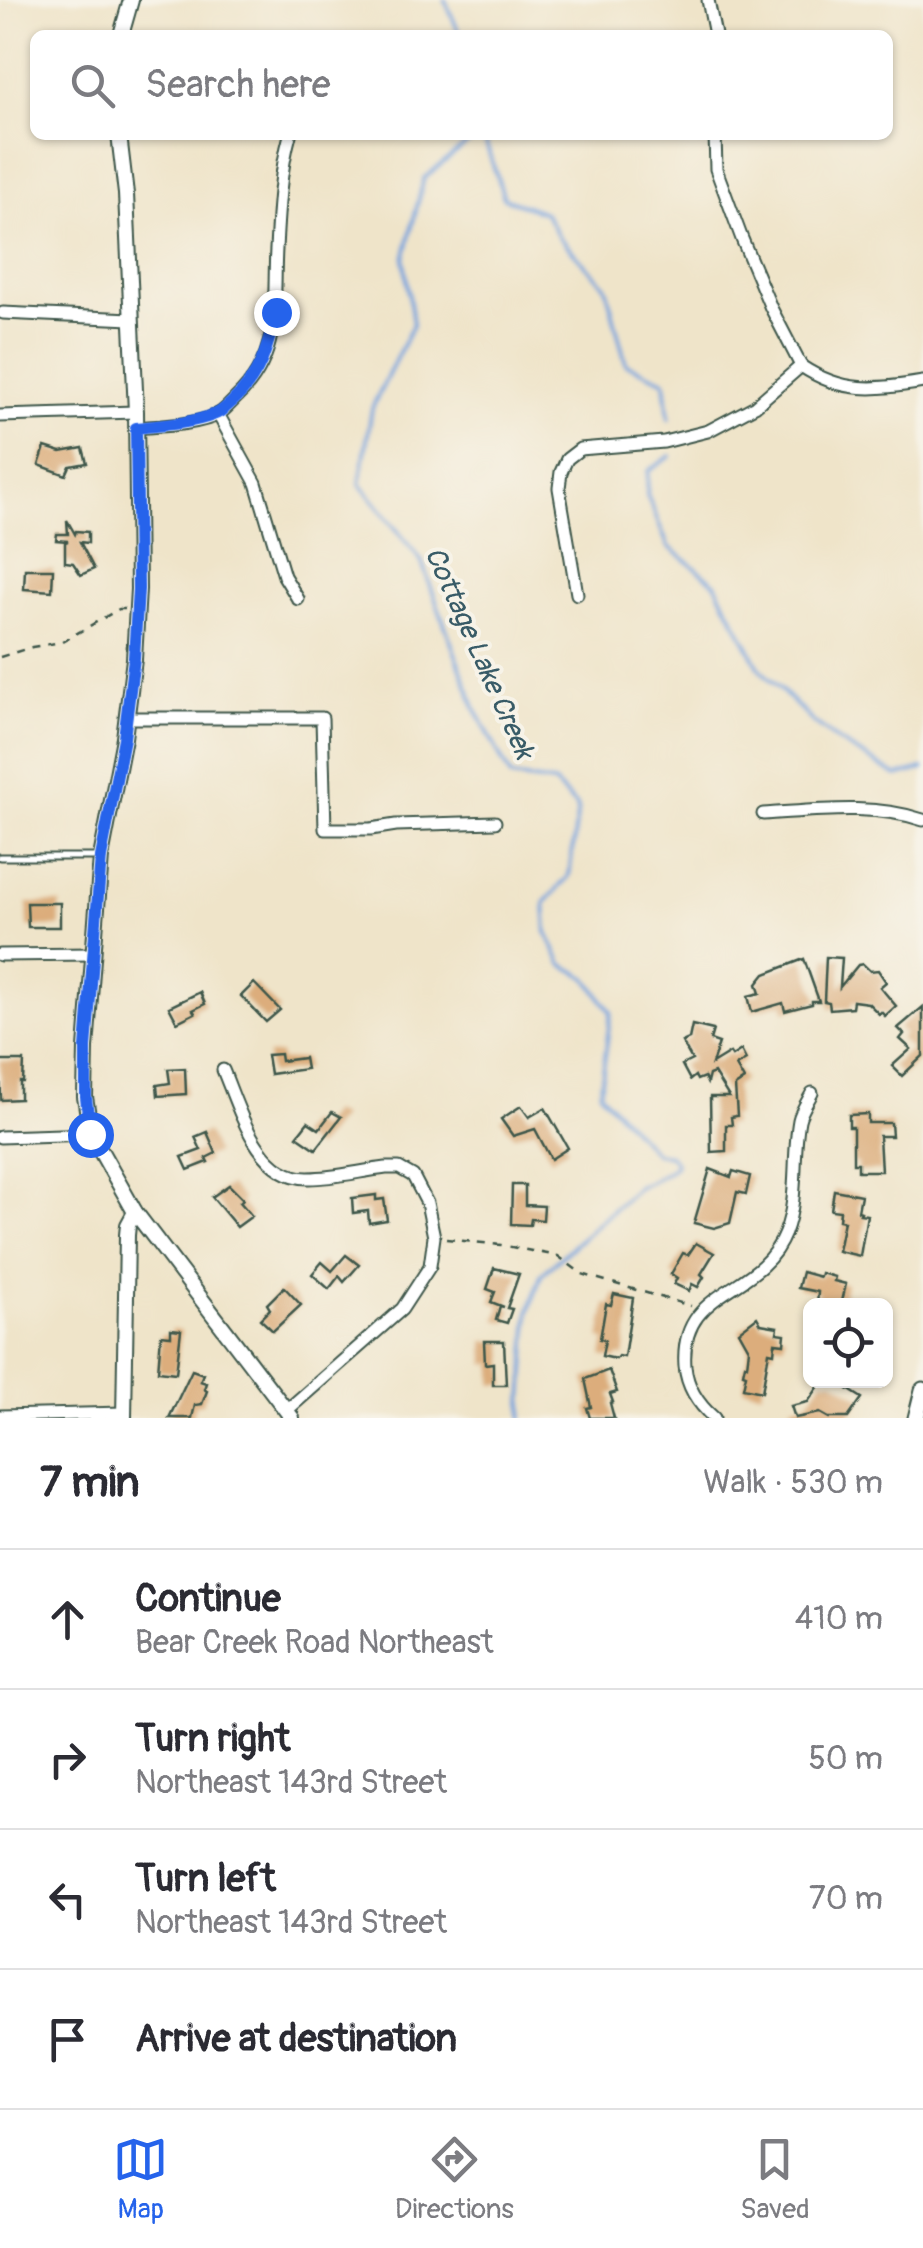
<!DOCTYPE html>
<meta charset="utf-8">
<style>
:root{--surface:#fff;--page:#f7f7f7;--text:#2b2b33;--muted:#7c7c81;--line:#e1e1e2;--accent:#2563eb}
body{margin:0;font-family:Pangolin,sans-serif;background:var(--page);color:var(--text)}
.controls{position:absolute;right:30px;bottom:30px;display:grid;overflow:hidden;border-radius:15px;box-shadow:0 2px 8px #0004}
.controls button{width:90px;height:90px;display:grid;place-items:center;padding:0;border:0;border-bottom:2px solid var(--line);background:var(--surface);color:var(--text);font:50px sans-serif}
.stop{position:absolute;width:30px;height:30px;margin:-22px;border:8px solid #2563eb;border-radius:50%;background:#fff}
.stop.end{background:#2563eb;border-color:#fff;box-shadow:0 2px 10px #0008}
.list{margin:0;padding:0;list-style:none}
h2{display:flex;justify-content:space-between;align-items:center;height:130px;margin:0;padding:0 40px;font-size:42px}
h2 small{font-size:32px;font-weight:400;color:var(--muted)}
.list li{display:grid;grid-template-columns:65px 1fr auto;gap:30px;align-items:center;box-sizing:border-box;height:140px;padding:0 40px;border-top:2px solid var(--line)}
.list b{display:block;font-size:38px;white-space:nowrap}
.list p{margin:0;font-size:32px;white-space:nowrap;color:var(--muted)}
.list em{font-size:32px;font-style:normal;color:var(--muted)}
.icon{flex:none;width:55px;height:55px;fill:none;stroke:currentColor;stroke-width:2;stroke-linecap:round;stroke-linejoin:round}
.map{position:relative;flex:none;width:923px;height:1418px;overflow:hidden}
.search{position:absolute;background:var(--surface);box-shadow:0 2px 8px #0004;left:30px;right:30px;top:30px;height:110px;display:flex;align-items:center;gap:25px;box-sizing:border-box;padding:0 35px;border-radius:15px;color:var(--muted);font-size:38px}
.sheet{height:690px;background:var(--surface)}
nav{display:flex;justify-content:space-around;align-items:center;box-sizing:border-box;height:140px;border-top:2px solid var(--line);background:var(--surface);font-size:28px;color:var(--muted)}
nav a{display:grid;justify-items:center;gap:5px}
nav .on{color:var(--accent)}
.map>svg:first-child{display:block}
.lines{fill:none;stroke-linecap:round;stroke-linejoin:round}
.stream{stroke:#73a2dd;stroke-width:4}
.building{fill:#dcad7b}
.service-casing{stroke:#3e564a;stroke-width:9}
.minor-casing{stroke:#3e564a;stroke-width:15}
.tertiary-casing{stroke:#3e564a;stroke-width:18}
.secondary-casing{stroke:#3e564a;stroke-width:19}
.path{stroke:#3e564a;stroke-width:2.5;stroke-dasharray:8 8;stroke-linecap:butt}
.service{stroke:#fff;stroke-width:5}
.minor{stroke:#fff;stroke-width:11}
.tertiary{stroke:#fff;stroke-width:14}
.secondary{stroke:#fff;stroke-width:15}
.route{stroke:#2563eb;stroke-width:12}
.labels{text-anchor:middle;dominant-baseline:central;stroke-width:8;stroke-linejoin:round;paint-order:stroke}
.water-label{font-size:28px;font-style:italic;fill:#385b67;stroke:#f7f3e8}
</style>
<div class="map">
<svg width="923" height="1418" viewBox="0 0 923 1418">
<rect width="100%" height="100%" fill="#f7f3e8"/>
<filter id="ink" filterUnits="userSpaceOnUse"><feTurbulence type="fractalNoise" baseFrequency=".01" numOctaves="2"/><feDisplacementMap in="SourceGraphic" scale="20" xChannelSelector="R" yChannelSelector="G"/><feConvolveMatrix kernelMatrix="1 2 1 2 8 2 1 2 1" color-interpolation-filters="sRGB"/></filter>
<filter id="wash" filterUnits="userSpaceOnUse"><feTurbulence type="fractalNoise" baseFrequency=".0048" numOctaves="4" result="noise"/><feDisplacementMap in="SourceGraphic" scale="40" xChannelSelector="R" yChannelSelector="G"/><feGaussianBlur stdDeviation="2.25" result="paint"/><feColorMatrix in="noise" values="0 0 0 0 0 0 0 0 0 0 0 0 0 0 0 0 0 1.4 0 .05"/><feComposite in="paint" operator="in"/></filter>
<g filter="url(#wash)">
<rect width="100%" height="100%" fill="#efe4c9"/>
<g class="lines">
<g class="stream">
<path d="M445 0 460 35"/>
<path d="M478 135 424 178 404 259 413 324 372 408 360 484 421 560 476 710 511 777 554 783 578 808 569 876 545 903 547 933 562 964 587 978 611 1012 600 1093 655 1153 670 1155 676 1164 666 1173 638 1187 541 1275 529 1312 522 1418"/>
<path d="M483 135 504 198 545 213 559 237 606 287 626 364 665 381 669 419"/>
<path d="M671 456 648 471 647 495 668 546 715 583 760 669 812 721 840 742 897 776 923 769"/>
</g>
</g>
<g id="blocks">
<g class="building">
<path d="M45 447 61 452 83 448 87 463 70 466 66 475 39 465Z"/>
<path d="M67 520 75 534 76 531 88 532V543L80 542 94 569 81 575 73 563 65 562V542L68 541 56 540 57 534H68Z"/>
<path d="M25 569H53L52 591 24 589Z"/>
<path d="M27 903H60V927H28Z"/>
<path d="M826 957 842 958 840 987 858 965 863 964 870 971 878 970 886 982 880 987 896 1006 885 1016 881 1012 879 1014 868 1003 853 1001 852 1007 830 1009 829 1002 824 1001Z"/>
<path d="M804 959 819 1001H812V1004L785 1011 783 1003 752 1012 748 996 760 993 757 984 765 974Z"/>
<path d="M254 983 280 1010 266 1022 241 996Z"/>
<path d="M200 992 205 1004 193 1010 195 1013 177 1022 169 1007Z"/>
<path d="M923 1007V1056L902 1076 892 1066 911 1049 900 1039 904 1034 898 1028Z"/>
<path d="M692 1025 713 1030 710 1040 719 1043 712 1064 730 1053 732 1056 741 1050 746 1060 736 1066 744 1080 735 1086 737 1116 731 1117 732 1125H726V1151L711 1152 710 1097H729L714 1073 709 1075 707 1083 704 1077 697 1080 695 1076 690 1080 682 1065 692 1060 682 1042 689 1039Z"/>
<path d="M280 1054 281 1061 304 1058 306 1069 270 1074 267 1055Z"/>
<path d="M0 1061H24L23 1082H20V1099L1 1100Z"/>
<path d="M185 1068 186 1094 158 1096 157 1085 170 1083 168 1069Z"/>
<path d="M521 1106 529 1117 545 1108 568 1148 551 1159 535 1129 513 1136 501 1119Z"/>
<path d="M332 1112 341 1117 316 1149 297 1136 308 1122 319 1129Z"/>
<path d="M868 1114V1123H891L892 1136H879L881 1171H858V1163H853V1127H849V1115Z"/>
<path d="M207 1132 216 1153 206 1158 208 1162 188 1170 182 1157 201 1150 195 1137Z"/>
<path d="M710 1169 731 1177 733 1171 750 1176 746 1194 737 1192 730 1223 714 1228 694 1223Z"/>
<path d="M229 1185 243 1199 240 1202 252 1216 237 1227 212 1197Z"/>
<path d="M512 1185H525V1205L544 1206 543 1220 531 1219 530 1225 511 1224Z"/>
<path d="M834 1190 861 1195 858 1211 861 1212 860 1214 867 1215 860 1256 838 1251 844 1221 839 1220 840 1211 831 1210Z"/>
<path d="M376 1195V1200L384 1199 387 1220 369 1223 368 1211 353 1213 352 1198Z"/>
<path d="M696 1243 714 1253 701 1274 704 1277 698 1287 692 1284 689 1291 674 1284 677 1278 671 1274 683 1253 688 1255Z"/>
<path d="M346 1255 359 1265 344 1282 339 1276 329 1289 312 1274 322 1262 332 1271Z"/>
<path d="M494 1268 519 1274 507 1308 512 1309 507 1323 496 1320 500 1306 504 1307 491 1302 495 1292 487 1289Z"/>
<path d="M802 1272 820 1277 821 1273 835 1277 834 1281 846 1284 841 1306H817L818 1292 798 1288Z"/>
<path d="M284 1287 301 1305 273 1331 260 1319 270 1309 267 1304Z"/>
<path d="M614 1294 633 1298 624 1357 618 1356 616 1359 602 1356 605 1340 600 1339 606 1304 611 1305Z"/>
<path d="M757 1317 761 1324 778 1327 777 1333 785 1334 784 1344 775 1343 774 1353 769 1352 762 1392 743 1388 746 1374 743 1373 745 1364 747 1365 749 1349 739 1331Z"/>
<path d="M171 1329 181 1330 176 1373 158 1371 161 1335 171 1336Z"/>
<path d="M484 1341H504L506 1385H493V1363L485 1364Z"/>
<path d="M192 1370 203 1374 200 1381 206 1383 204 1389 207 1391 202 1404 195 1405 192 1418H169Z"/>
<path d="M609 1370 617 1392 610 1394 613 1402 610 1403 614 1418H590L587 1408 591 1407 585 1379Z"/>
<path d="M823 1380H833L862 1398 848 1418H829L820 1413 795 1418 791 1406 808 1402Z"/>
</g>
</g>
</g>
<g filter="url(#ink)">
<use href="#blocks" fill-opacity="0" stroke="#3e564a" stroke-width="2.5"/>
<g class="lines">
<g class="service-casing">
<path id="service" d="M0 857H97"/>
</g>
<g class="minor-casing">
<g id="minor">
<path d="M708 0 715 35"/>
<path d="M715 135 716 169 742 239 771 308 801 366"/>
<path d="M3 313 131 319"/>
<path d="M218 414 256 483 284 576 298 599"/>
<path d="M0 416 136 412"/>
<path d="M136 428C159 426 199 425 219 414 225 410 231 403 236 398 282 356 273 304 276 249 278 211 280 171 290 135"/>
<path d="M577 594 559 488 561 472 567 459 580 449 664 442 708 431 755 406 801 366C843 394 875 390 923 382"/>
<path d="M127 718H322L325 829H371L396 825 495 822"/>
<path d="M763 814C815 811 873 803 923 820"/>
<path d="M0 955 94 954"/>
<path d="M223 1070C239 1108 258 1179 309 1178 334 1178 361 1171 386 1168H399L413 1176 427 1203 434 1237 430 1266 402 1309 286 1411"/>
<path d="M0 1137 91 1134"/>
<path d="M0 1416 124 1413"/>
<path d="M714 1418C698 1404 687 1387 685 1366 679 1286 760 1297 785 1233 799 1197 792 1158 799 1120 801 1111 808 1101 812 1093"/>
</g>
</g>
<g class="tertiary-casing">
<g id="tertiary">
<path d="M121 35 131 0"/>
<path d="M119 135 126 194 136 412 138 589 134 659 124 738 101 857 86 1048 85 1097 91 1134 135 1212 292 1418"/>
<path d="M124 1418 127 1235 128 1225 135 1212"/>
</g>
</g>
<g class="secondary-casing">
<path id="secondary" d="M916 1418 923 1390"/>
</g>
<g class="path">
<path d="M0 657 32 647 62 642 119 609H125"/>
<path d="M446 1239 501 1245 558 1256 582 1274 691 1306"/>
</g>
<use href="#service" class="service"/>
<use href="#minor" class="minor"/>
<use href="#tertiary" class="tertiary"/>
<use href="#secondary" class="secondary"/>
</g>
</g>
<g class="lines" filter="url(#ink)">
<path class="route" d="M90 1134 86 1097V1048L101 857 124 738 134 658 138 589 136 428C162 425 188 424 213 415 221 413 226 407 232 402 260 377 268 347 276 312"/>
</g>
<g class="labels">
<g class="water-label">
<text transform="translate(479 653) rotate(66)">Cottage Lake Creek</text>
</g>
</g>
</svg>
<div class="controls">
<button><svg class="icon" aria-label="locate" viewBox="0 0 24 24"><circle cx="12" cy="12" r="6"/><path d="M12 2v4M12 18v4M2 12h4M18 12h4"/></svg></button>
</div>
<div class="stop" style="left:90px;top:1134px"></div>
<div class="stop end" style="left:276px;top:312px"></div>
<div class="search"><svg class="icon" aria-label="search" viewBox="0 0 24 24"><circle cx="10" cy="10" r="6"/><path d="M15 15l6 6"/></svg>Search here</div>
</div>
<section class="sheet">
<h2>7 min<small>Walk · 530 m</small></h2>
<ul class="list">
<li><svg class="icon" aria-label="ahead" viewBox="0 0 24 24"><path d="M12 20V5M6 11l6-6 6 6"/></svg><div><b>Continue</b><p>Bear Creek Road Northeast</p></div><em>410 m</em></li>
<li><svg class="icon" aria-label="right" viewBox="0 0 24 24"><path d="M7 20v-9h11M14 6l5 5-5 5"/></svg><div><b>Turn right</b><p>Northeast 143rd Street</p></div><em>50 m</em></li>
<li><svg class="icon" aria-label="left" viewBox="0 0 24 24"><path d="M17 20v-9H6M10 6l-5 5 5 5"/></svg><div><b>Turn left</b><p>Northeast 143rd Street</p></div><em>70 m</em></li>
<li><svg class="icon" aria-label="arrive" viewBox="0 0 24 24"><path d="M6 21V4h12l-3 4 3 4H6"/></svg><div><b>Arrive at destination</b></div></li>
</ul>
</section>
<nav>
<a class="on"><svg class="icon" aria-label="map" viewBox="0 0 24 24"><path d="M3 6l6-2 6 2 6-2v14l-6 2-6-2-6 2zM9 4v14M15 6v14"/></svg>Map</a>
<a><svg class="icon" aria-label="directions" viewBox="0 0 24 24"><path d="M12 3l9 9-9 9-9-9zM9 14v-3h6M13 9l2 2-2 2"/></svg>Directions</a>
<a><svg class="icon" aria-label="saved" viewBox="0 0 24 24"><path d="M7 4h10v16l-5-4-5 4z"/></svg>Saved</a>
</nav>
